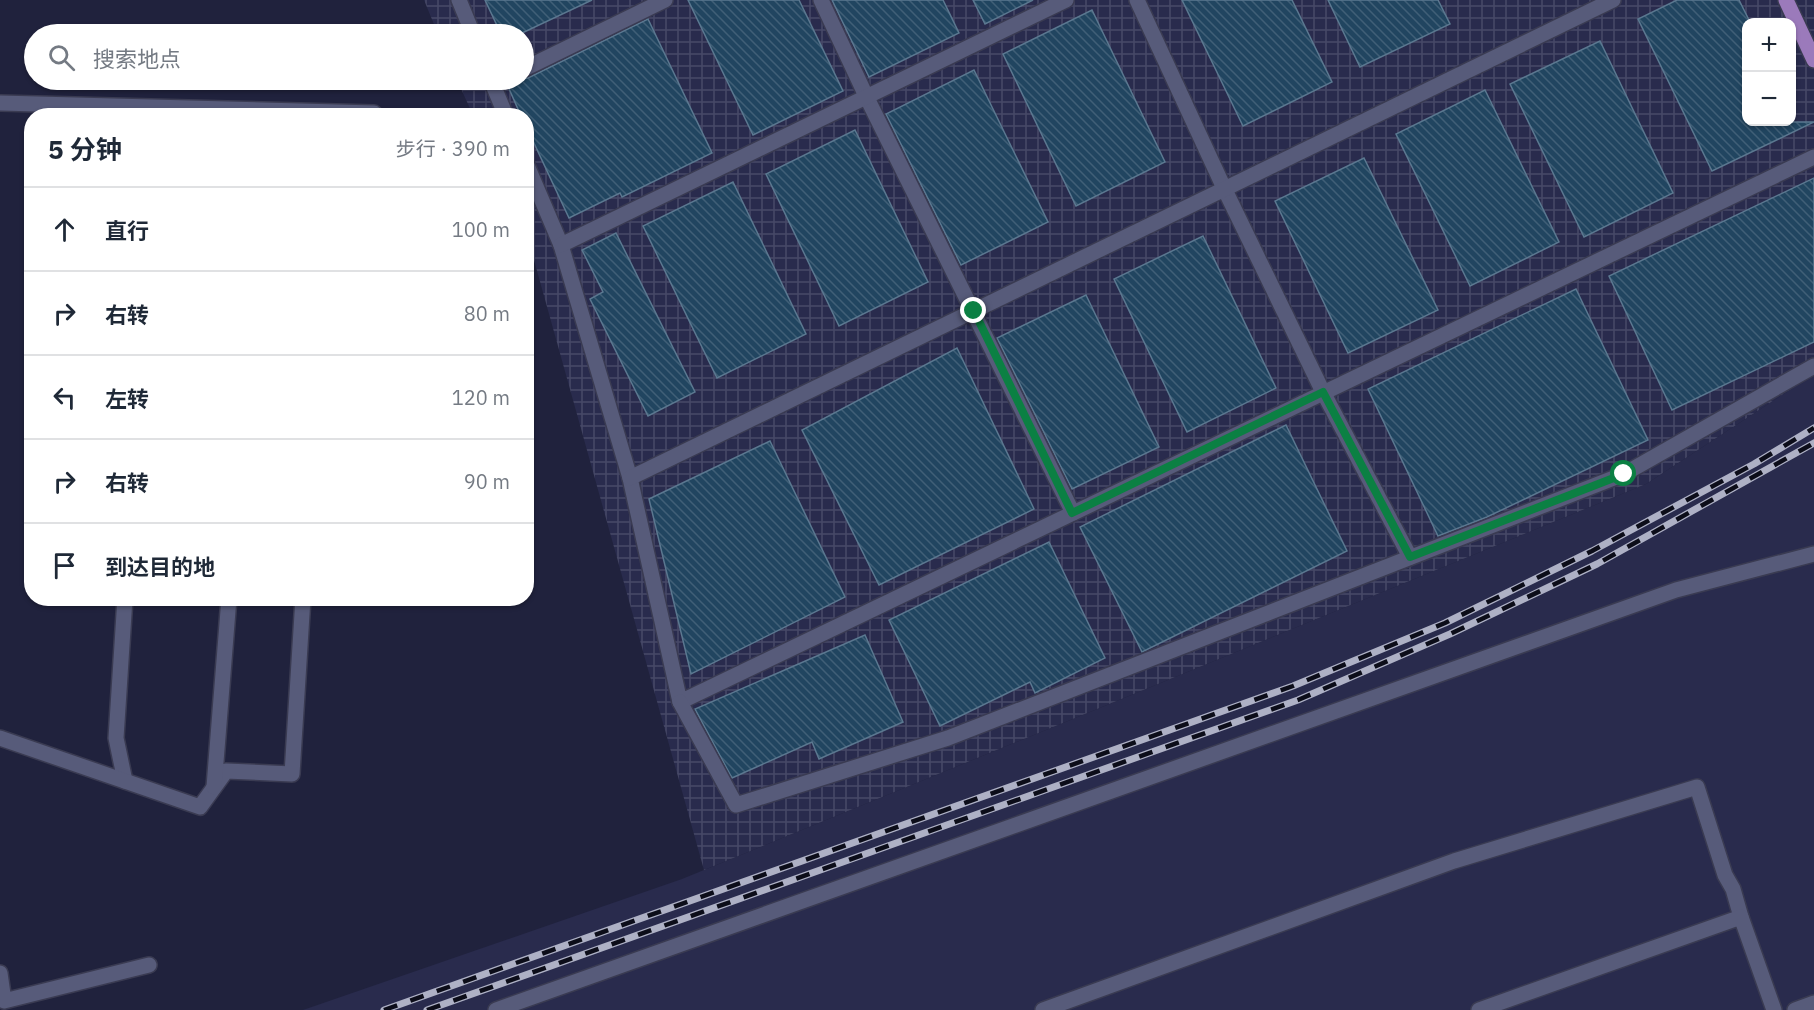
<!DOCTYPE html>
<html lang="zh">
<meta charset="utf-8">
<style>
:root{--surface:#fff;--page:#f6f6f7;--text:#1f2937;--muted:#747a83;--line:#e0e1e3}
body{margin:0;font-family:"IBM Plex Sans","Noto Sans SC",sans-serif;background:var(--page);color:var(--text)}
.controls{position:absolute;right:18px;top:18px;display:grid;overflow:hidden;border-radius:12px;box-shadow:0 2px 4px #0004}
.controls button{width:54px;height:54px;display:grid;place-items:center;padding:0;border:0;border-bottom:2px solid var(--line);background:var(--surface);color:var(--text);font:30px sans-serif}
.stop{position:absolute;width:18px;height:18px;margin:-14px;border:4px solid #0b8043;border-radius:50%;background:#fff}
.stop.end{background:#0b8043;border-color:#fff;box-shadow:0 2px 6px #0008}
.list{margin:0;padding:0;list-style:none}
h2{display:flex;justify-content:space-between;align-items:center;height:78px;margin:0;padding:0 24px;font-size:26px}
h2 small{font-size:20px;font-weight:400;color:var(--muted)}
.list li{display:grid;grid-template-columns:39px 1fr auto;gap:18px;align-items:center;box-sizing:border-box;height:84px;padding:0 24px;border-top:2px solid var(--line)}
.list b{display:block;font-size:22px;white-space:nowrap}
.list em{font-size:20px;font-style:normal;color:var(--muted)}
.icon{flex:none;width:33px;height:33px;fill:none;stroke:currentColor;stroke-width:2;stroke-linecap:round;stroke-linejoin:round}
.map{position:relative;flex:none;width:1814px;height:1010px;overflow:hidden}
.search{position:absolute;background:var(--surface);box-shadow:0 2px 4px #0004;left:24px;top:24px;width:510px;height:66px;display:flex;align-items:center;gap:15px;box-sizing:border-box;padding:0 21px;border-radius:33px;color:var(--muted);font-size:22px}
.panel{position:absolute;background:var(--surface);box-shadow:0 2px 4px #0004;left:24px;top:108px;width:510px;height:498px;border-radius:24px}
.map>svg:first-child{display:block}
.built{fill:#292b4d}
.industrial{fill:url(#industrial-grid);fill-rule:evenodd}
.building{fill:url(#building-back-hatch);stroke:#5b7890;stroke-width:1.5}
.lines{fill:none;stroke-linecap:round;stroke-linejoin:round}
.minor-casing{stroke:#3a3b52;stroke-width:18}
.major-casing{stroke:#3a3b52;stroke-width:18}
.minor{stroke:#575b7a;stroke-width:15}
.major{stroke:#9b7abb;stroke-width:15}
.rail-casing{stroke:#aeb1c5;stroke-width:7}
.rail{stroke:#0c0d19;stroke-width:4.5;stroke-dasharray:14;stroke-linecap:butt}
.route{stroke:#0b8043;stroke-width:8}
</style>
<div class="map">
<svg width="1814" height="1010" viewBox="0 0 1814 1010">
<defs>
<pattern id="industrial-grid" width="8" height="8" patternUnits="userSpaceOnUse" patternTransform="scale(1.5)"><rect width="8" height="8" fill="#292b4d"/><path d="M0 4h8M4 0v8" fill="none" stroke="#474967"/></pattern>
<pattern id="building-back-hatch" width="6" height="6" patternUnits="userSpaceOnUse" patternTransform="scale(1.5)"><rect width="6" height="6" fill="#214560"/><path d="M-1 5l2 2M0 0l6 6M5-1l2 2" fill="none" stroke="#405f77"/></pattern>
</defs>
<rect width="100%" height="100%" fill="#20223d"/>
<path class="built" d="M1814 374V1010H303L682 879 1646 484Z"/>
<path class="industrial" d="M424 0H1814V374L1646 484 704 870 534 260 527 242 526 116 473 115 457 80H524V34H438ZM1746 22H1792V122H1746Z"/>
<g class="building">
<path d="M485 0H592L520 34H501Z"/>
<path d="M688 0H799L843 91 753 135Z"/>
<path d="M832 0H943L959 33 869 77Z"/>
<path d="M973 0H1033L985 24Z"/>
<path d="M1182 0H1292L1332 82 1243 126Z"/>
<path d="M1328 0H1438L1450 24 1360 67Z"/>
<path d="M1677 0H1739L1750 22H1746V122H1814L1712 171 1638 19Z"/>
<path d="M1092 10 1165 162 1076 206 1003 54Z"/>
<path d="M648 19 712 153 622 197 620 193 569 218 526 126V116H521L507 84 516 80 528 78Z"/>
<path d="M1600 41 1673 193 1584 237 1510 84Z"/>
<path d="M974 70 1048 222 961 265 886 114Z"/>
<path d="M1485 90 1559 242 1470 286 1396 134Z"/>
<path d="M855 130 928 282 839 326 766 174Z"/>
<path d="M1364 158 1438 310 1348 353 1275 201Z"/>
<path d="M1814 178V342L1672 410 1609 276Z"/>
<path d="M733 182 806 334 717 378 643 226Z"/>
<path d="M616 233 695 392 648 416 590 299 603 292 582 250Z"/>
<path d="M1203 236 1276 388 1187 432 1114 279Z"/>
<path d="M1576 289 1648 440 1487 517 1438 536 1368 389Z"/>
<path d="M1086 295 1159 447 1072 489 997 338Z"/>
<path d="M957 348 1034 509 879 585 802 430Z"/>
<path d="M1286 425 1347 551 1142 652 1080 527Z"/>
<path d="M770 441 845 597 691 674 649 499Z"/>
<path d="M1049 542 1105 658 1035 693 1030 682 940 726 889 620Z"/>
<path d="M865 635 903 722 819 759 812 742 732 778 695 709Z"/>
</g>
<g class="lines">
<g class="minor-casing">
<g id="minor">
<path d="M459 0 473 34"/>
<path d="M821 0 867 98 1073 513"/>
<path d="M1137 0 1224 188 1323 392 1410 557"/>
<path d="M524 69 665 0"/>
<path d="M491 80 506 116"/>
<path d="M0 103 374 113 377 116"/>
<path d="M526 163 561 245 630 478 680 702 1814 157"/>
<path d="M561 245 1066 0"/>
<path d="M630 478 1613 0"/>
<path d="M125 598 116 738 125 781"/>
<path d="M680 702 736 805 948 738 1624 474 1814 366"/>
<path d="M0 738 200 807 226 771 292 774 303 598"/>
<path d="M214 787 229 598"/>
<path d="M0 973 4 1001 149 965"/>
<path d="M496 1010 1676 590 1814 554"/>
<path d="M1043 1010 1454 861 1697 787 1725 875 1733 889 1741 917"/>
<path d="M1479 1010 1741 917 1774 1010"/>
<path d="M1795 1010 1814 1003"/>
</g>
</g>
<g class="major-casing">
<path id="major" d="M1786 0 1814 60"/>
</g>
<use href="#minor" class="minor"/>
<use href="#major" class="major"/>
<g class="rail-casing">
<g id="rail">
<path d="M384 1010 1293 686 1445 623 1592 551 1754 464 1814 428"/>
<path d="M427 1010 1298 700 1450 634 1597 564 1814 443"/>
</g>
</g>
<use href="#rail" class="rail"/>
</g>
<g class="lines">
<path class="route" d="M974 311 1072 513 1323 392 1410 557 1624 474"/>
</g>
</svg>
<div class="controls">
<button>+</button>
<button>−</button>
</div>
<div class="stop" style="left:1624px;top:474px"></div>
<div class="stop end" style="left:974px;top:311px"></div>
<div class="search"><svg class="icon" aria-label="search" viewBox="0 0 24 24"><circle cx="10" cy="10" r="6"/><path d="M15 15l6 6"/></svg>搜索地点</div>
<section class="panel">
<h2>5 分钟<small>步行 · 390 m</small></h2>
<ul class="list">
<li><svg class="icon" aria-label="ahead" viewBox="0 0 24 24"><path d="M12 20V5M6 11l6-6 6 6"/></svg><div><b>直行</b></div><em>100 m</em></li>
<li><svg class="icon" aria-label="right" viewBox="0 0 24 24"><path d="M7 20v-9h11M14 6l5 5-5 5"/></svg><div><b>右转</b></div><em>80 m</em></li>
<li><svg class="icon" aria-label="left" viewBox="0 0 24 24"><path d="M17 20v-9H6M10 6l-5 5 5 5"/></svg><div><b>左转</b></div><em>120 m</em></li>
<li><svg class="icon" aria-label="right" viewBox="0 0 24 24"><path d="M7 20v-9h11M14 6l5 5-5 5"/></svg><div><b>右转</b></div><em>90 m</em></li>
<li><svg class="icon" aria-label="arrive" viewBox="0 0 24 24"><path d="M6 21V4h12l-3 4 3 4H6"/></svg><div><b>到达目的地</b></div></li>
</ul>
</section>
</div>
